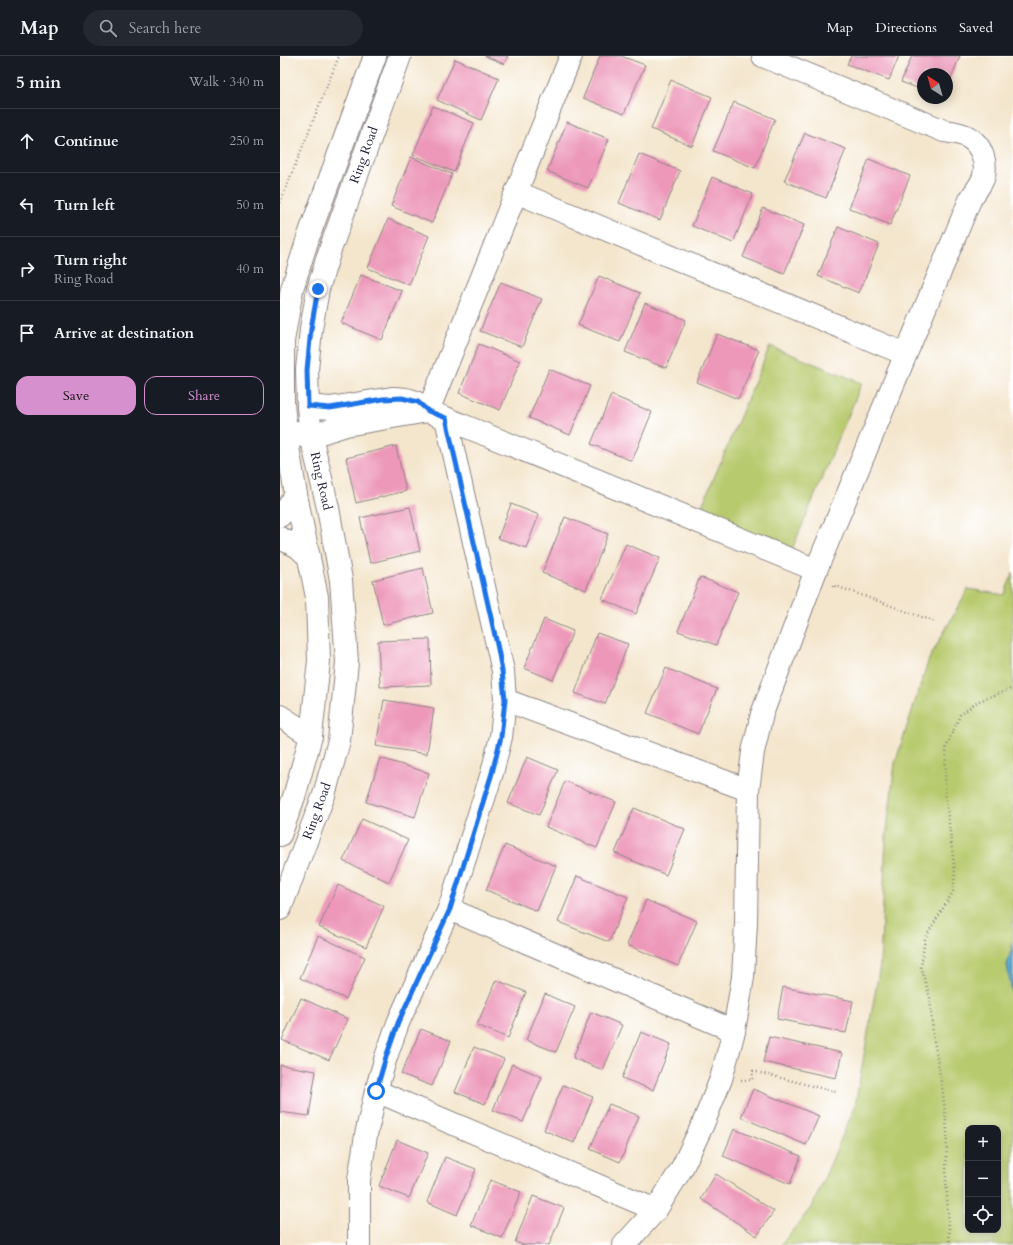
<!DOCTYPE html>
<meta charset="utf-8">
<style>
:root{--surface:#171b24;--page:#242831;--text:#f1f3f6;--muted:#9ea1a6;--line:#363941;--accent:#d690ce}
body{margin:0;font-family:Cardo,serif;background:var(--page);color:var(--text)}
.controls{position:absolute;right:12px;bottom:12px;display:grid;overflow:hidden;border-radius:8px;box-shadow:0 2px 10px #0003}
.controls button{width:36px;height:36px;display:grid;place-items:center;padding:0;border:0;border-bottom:1px solid var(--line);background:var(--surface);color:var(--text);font:20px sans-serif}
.compass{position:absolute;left:637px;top:12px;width:36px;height:36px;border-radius:50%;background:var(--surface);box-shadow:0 2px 10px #0003;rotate:323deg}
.stop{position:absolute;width:12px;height:12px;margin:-9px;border:3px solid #1a73e8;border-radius:50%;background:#fff}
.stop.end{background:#1a73e8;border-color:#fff;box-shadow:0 1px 4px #0008}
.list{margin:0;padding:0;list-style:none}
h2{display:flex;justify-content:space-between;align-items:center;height:52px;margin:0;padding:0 16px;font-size:17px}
h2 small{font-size:13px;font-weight:400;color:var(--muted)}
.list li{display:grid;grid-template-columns:26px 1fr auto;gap:12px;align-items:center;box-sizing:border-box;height:64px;padding:0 16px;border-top:1px solid var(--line)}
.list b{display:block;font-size:15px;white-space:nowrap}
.list p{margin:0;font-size:13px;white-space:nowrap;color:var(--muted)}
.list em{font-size:13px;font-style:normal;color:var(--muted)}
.actions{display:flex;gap:8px;padding:12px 16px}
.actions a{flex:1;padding:9px 0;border:1px solid var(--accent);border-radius:12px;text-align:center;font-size:14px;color:var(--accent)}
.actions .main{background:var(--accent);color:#111}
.icon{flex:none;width:22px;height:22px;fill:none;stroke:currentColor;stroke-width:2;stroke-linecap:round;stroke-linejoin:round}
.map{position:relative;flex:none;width:733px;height:1189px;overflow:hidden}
header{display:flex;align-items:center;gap:24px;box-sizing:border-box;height:56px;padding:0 20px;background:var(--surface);border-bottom:1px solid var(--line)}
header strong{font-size:19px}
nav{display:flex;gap:22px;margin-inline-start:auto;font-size:14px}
.search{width:280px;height:36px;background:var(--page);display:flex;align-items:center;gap:10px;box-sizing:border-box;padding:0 14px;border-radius:22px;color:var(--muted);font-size:15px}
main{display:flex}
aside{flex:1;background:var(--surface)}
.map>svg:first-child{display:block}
.green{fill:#b8ca6e;stroke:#6d7654;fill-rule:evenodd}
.water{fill:#57a9d2;stroke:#3c6686}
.building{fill:#ed98b9}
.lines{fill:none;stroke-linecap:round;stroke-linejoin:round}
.minor-casing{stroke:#8b8484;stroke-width:24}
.path{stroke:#8b8484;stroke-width:2.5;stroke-dasharray:1 3;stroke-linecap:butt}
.minor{stroke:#fff;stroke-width:22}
.route{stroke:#1a73e8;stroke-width:5}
.labels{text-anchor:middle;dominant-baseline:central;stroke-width:3;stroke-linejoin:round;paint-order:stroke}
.street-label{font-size:13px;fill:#22223b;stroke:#fff}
</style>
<header>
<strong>Map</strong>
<div class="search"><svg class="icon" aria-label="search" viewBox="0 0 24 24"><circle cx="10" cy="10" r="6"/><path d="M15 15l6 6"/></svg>Search here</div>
<nav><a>Map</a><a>Directions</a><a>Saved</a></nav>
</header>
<main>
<aside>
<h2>5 min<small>Walk · 340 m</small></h2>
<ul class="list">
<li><svg class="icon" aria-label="ahead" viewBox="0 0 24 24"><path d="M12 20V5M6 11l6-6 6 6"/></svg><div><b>Continue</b></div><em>250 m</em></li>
<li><svg class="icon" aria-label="left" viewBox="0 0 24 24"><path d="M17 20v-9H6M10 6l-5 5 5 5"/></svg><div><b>Turn left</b></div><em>50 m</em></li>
<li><svg class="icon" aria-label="right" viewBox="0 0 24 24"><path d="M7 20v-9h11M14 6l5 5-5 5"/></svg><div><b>Turn right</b><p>Ring Road</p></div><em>40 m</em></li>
<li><svg class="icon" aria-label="arrive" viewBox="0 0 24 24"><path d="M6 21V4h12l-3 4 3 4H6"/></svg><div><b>Arrive at destination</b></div></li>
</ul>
<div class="actions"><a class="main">Save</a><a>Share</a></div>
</aside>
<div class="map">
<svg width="733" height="1189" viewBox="0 0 733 1189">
<rect width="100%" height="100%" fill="#fff"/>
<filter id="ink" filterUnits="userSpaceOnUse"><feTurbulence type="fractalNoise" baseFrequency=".025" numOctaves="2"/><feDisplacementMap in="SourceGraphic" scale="8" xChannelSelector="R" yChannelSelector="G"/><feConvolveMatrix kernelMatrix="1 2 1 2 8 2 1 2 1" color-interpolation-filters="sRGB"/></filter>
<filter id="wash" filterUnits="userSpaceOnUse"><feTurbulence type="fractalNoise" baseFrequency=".012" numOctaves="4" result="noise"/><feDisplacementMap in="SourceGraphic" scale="16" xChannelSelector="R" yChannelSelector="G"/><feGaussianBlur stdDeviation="0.9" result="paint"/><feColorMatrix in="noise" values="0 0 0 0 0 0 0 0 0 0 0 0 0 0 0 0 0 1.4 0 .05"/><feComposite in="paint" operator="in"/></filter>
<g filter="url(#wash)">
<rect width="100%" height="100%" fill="#f4e6cd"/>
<g class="green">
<path d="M490 290 582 327 511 496 419 457Z"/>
<path d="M733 517V1189H501L533 1149 575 1050 600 909 606 782 615 707 649 603 688 533 724 539ZM688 1072H718V1174H688Z"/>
</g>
<path class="water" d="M733 887V943L727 909Z"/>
<g id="blocks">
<g class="building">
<path d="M205 0H228L224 8Z"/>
<path d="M320 0H341L365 9 344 58 303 42Z"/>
<path d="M571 0H619L609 24 567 8Z"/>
<path d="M632 0H680L667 32V18H643V34L621 26Z"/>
<path d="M175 3 219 22 201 64 157 44Z"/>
<path d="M391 24 432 41 412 90 371 73Z"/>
<path d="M454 46 495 63 475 112 433 95Z"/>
<path d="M153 50 194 67 174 116 133 99Z"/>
<path d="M287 66 329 83 308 132 267 115Z"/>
<path d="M525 77 566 93 546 142 504 125Z"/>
<path d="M359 98 400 115 380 164 339 147Z"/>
<path d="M131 101 172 118 152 167 111 150Z"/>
<path d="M589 103 630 120 610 169 569 152Z"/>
<path d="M432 121 473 138 453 187 412 170Z"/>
<path d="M483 152 524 169 504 218 463 201Z"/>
<path d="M108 163 149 180 129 229 88 212Z"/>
<path d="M558 171 599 188 579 237 538 220Z"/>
<path d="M81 219 122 235 102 284 61 267Z"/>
<path d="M319 220 360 237 340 286 298 269Z"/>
<path d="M221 226 262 243 242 291 200 275Z"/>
<path d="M365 247 406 264 386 312 345 296Z"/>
<path d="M437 278 479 294 458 343 417 326Z"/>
<path d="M199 288 240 305 220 354 179 337Z"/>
<path d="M269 313 310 330 290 379 249 362Z"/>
<path d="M331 339 372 356 352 405 311 388Z"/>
<path d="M116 390 126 435 76 447 66 402Z"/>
<path d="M231 448 259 459 246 492 218 482Z"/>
<path d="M130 451 140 495 90 507 80 462Z"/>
<path d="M285 461 328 478 306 534 262 517Z"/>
<path d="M346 488 380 502 356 558 322 543Z"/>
<path d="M143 512 153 557 103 569 93 524Z"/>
<path d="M420 521 458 536 436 589 398 575Z"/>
<path d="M264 563 293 575 273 624 244 612Z"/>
<path d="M317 577 348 588 325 648 295 637Z"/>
<path d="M150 583 151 629 100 631 98 585Z"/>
<path d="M386 612 437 633 418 678 367 657Z"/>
<path d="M104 644 154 652 147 698 96 690Z"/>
<path d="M247 701 278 714 259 759 228 747Z"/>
<path d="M100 702 149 717 135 761 86 746Z"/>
<path d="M285 725 336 746 317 792 266 771Z"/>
<path d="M354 752 405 773 386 819 335 797Z"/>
<path d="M82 763 128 784 109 826 63 805Z"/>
<path d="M225 789 276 810 257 855 206 834Z"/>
<path d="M297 820 348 841 329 886 278 866Z"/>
<path d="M58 829 104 850 86 891 39 871Z"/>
<path d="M366 844 417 865 398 910 347 889Z"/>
<path d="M38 880 85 901 66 943 20 922Z"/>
<path d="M216 924 246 936 228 982 197 969Z"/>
<path d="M503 931 573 945 566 977 497 963Z"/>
<path d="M265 938 295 951 276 996 246 984Z"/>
<path d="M21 942 68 963 49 1004 2 984Z"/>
<path d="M311 956 342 969 323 1014 293 1002Z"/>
<path d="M141 973 171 985 152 1030 121 1018Z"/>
<path d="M361 976 391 988 373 1034 342 1022Z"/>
<path d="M489 981 562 997 556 1022 483 1006Z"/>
<path d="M194 991 224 1003 205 1048 175 1036Z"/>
<path d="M232 1008 262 1021 243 1066 213 1054Z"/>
<path d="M0 1009 36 1015 29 1060 0 1056Z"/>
<path d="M283 1029 313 1041 294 1087 264 1074Z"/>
<path d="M473 1033 539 1060 526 1089 461 1061Z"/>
<path d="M329 1048 359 1060 340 1106 310 1093Z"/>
<path d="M454 1073 521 1100 510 1128 443 1100Z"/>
<path d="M117 1084 148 1097 129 1142 99 1130Z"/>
<path d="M165 1101 196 1113 177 1159 147 1146Z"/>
<path d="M436 1118 494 1155 477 1180 421 1143Z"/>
<path d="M210 1124 241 1136 222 1182 191 1169Z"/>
<path d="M253 1140 284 1152 269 1189H243L235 1186Z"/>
</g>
</g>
</g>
<g filter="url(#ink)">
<use href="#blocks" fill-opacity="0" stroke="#8b8484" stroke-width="1"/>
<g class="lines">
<g class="minor-casing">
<g id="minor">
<path d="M236 136 625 298"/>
<path d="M28 350 50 352 112 342C126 342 138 344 148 355L536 514"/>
<path d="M148 355 291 0"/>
<path d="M18 376 25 381 31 380 66 369 148 355"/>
<path d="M0 460 9 450 16 439"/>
<path d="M0 482 18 491 29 501"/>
<path d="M225 644 468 734"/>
<path d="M0 660 31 680"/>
<path d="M0 779 14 741 31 680 39 605 37 541 16 439 8 391 3 349V285L12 233 28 182 95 0"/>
<path d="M0 853 44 739 59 685 67 606 61 524 48 452 31 380 28 350 27 314 31 273 38 233 50 194 120 0"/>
<path d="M169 853 454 975"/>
<path d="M96 1035 376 1154"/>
<path d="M79 1189V1124L86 1079 96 1035 106 1001 118 967 169 853 212 717 221 681 225 644 223 615 166 362"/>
<path d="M344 1189 376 1154 402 1112 423 1068 441 1023 454 975 463 921 466 867 468 734 473 696 482 658 536 514 690 144C694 137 700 130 703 123 708 108 702 89 688 81 681 77 672 76 664 75L483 0"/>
</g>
</g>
<g class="path">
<path d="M0 147 59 0"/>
<path d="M553 531V529L656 566"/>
<path d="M461 1024H472L473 1015 556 1036"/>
<path d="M670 1189 666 1124 667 1074 663 1037 653 978 650 942 641 911 645 882 673 836 675 817 665 735 666 692 680 659 699 645 733 632"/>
</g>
<use href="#minor" class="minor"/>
</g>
</g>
<g class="lines" filter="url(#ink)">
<path class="route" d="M38 233 31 273 27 314 28 350 50 352 103 343 122 342 138 346 148 355 166 362 218 593 222 615 225 644 221 681 212 717 170 853 118 967 106 1001 96 1035"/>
</g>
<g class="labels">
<g class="street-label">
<text transform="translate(84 99) rotate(-70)">Ring Road</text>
<text transform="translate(41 425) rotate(77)">Ring Road</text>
<text transform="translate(37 755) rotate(-70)">Ring Road</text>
</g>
</g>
</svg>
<div class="controls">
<button>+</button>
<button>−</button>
<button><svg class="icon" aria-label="locate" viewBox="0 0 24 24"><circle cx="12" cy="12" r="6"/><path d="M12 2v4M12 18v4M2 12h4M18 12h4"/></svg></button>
</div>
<svg class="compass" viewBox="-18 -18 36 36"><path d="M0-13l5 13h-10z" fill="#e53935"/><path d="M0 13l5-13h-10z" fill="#9ea1a6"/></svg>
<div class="stop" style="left:96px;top:1035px"></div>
<div class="stop end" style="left:38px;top:233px"></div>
</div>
</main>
